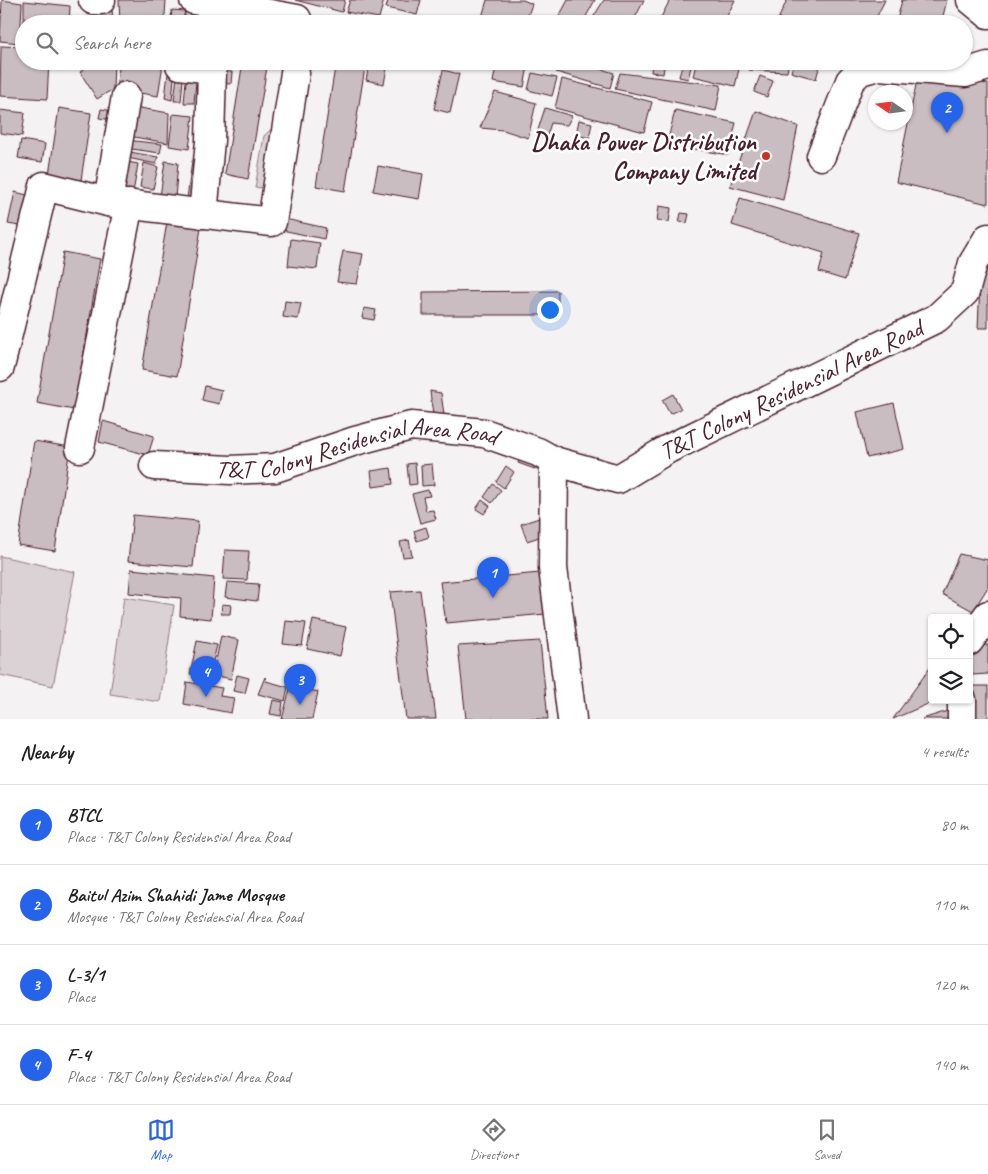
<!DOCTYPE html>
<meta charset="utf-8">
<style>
:root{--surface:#fff;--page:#f2f2f2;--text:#202124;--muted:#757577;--line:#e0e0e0;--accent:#2563eb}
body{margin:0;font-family:Caveat,sans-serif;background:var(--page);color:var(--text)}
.controls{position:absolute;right:15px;bottom:15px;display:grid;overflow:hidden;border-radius:5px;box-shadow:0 1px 4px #0004}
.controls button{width:45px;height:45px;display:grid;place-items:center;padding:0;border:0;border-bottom:1px solid var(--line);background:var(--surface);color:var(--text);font:25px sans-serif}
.compass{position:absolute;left:868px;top:85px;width:45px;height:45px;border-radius:50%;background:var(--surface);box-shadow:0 1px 4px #0004;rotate:283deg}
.you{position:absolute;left:549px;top:309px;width:18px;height:18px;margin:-12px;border:4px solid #fff;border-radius:50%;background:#1a73e8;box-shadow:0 0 0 8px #1a73e833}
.badge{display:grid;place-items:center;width:32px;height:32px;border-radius:50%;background:var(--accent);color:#fff;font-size:16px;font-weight:700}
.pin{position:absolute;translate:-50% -41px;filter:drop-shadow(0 1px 2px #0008)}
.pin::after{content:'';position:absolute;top:26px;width:18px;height:15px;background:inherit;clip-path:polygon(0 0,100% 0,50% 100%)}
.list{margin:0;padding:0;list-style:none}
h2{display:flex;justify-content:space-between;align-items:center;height:65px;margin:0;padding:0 20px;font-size:21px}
h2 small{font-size:16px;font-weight:400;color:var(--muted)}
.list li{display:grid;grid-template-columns:32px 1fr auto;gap:15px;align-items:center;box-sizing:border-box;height:80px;padding:0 20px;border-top:1px solid var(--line)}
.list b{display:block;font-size:19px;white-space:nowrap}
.list p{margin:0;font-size:16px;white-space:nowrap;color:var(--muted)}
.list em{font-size:16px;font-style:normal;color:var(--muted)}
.icon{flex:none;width:28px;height:28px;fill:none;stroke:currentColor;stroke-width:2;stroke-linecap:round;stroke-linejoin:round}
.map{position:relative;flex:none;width:988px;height:719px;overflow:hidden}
.search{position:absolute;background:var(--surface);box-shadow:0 1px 4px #0004;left:15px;right:15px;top:15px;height:55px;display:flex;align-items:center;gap:12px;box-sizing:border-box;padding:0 18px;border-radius:28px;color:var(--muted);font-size:19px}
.sheet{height:385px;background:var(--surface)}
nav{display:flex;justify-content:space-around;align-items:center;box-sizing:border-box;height:70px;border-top:1px solid var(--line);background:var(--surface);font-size:14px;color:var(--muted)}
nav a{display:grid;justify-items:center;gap:2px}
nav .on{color:var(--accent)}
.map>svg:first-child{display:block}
.green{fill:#dbd2d5;stroke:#927880}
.building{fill:#cabdc1;stroke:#4a1f2b}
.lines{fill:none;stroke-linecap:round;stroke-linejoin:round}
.minor-casing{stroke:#4a1f2b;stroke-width:31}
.major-casing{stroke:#4a1f2b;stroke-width:31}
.minor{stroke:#fff;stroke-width:28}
.major{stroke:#fff;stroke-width:28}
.poi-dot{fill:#c8321e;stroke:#fff;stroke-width:2}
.labels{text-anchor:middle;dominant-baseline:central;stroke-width:5;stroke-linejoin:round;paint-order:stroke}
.poi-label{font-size:25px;font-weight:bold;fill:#4a1f2b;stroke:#fff;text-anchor:end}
.street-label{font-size:25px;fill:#4a1f2b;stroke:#fff}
</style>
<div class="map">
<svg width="988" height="719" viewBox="0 0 988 719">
<rect width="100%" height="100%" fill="#f4f2f2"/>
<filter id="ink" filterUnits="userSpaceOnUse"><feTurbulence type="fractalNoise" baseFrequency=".02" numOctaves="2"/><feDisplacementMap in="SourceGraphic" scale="10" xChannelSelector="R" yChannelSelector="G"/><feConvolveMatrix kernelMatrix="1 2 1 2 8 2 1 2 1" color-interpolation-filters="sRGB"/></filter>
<g filter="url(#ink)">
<g class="green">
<path d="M281 120 267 187 255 188 264 136Z"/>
<path d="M0 556 75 572 53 686 0 675Z"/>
<path d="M124 597 174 605 160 702 110 694Z"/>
</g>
<g class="building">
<path d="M2 0 22 3 20 43 0 41Z"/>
<path d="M119 0H166L165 15 150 24H120Z"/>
<path d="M295 0H345L342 12Z"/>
<path d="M350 0H384L379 18 346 12Z"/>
<path d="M388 0H421L417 15 386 8Z"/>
<path d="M487 0H523L532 4 525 24H480Z"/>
<path d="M568 0H595L582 24H555Z"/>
<path d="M604 0H644L632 24H589Z"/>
<path d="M670 0H735L723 24H664L659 21Z"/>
<path d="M787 0H885L876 18 837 24H776Z"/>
<path d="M902 0H947L941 24H896Z"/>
<path d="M24 1 70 6 69 24H24Z"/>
<path d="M112 8 113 24H79V21Z"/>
<path d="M172 10 185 11 182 24H170Z"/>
<path d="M185 11 218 18V24H184Z"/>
<path d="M964 25 968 26 964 42Z"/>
<path d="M1 46 24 47V61H49L47 99 0 96Z"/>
<path d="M77 61H88L76 70Z"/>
<path d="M94 61H114L113 89 97 99 80 72Z"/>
<path d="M120 61 163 64 158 96 116 89Z"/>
<path d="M243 61H268L248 179 225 174Z"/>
<path d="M336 61H366L345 191 316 186Z"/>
<path d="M370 61 388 62 384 84 366 80Z"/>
<path d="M497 61H529L524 87 493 82Z"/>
<path d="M559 61H576L614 73 610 88 556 72Z"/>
<path d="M652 61H665L663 74 651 72Z"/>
<path d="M697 61 739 69 735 86 693 76Z"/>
<path d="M752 61H789L787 72 749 70Z"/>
<path d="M794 61H821L816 79 791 72Z"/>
<path d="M169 65 175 66 172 100 165 98Z"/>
<path d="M682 65 691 67 688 79 679 77Z"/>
<path d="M178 68H184L181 101H174Z"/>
<path d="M187 69 197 71 194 103H184Z"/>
<path d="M443 70 459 74 450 113 434 109Z"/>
<path d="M215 71 232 72 231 84 213 83Z"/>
<path d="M532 73 557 78 552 96 528 90Z"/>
<path d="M620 73 721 85 716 111 615 89Z"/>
<path d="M918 75 988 84V204L896 182Z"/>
<path d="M760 76 773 81 767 97 754 92Z"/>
<path d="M562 79 652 102 644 132 555 108Z"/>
<path d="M495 92 536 103 528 138 503 130 480 128Z"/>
<path d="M128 106 169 113 168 143 123 135Z"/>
<path d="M59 108 91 113 81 180 49 175Z"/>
<path d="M545 108 572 116 567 125 551 123 546 139 536 136Z"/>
<path d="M101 109 115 111 113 120 99 118Z"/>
<path d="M0 110 25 113 22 136 0 133Z"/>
<path d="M675 110 736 123 728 155 667 144Z"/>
<path d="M756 111 798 126 783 200 730 186Z"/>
<path d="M173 114 193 116 189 149 169 146Z"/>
<path d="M579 120 592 123 589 138 576 135Z"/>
<path d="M21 140 45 144 42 162 18 158Z"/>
<path d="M126 140 162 144 160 153 125 148Z"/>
<path d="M124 151 158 157 156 164 123 157Z"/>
<path d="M122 161 138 164 133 193 117 191Z"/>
<path d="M165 161 178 163 175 198 160 197Z"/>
<path d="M192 161H203L198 200 187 199Z"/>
<path d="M144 163 158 167 153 189 140 187Z"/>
<path d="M378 166 423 174 419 199 373 191Z"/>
<path d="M15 192 31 196 25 227 8 224Z"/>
<path d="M740 198 859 233 845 280 819 272 824 253 732 225Z"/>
<path d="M659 206 671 208 669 222 657 221Z"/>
<path d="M681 213 689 214 687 223 679 222Z"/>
<path d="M285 219 326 228 324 239 282 230Z"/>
<path d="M167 222 201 228 177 376 142 370Z"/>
<path d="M291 239 320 243 317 269 288 266Z"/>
<path d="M343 251 363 254 357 284 337 282Z"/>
<path d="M63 252 100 259 74 410 37 403Z"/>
<path d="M981 262H988V328H978Z"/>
<path d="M558 291V315H423V292Z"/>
<path d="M285 301 301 303 298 319 283 317Z"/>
<path d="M364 308 376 310 374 320 362 318Z"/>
<path d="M205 386 222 390 219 404 202 400Z"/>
<path d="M430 391 441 393 444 415 433 416Z"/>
<path d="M673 394 681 409 670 414 662 400Z"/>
<path d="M894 403 904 449 867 458 857 412Z"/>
<path d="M103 421 154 436 148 455 99 442Z"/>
<path d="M34 441 70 447 55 551 18 545Z"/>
<path d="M522 453 546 473 518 463Z"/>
<path d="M415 463 417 484 409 485 407 464Z"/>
<path d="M432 464 434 485 422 486 421 465Z"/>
<path d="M506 466 514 472 504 488 496 482Z"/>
<path d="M391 468 393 484 373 487 371 471Z"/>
<path d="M493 484 501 490 492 503 484 497Z"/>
<path d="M428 490 430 496 423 497 426 511 433 510 436 519 420 523 412 494Z"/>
<path d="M482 500 490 506 484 514 476 509Z"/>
<path d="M133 515 198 521 193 567 128 561Z"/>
<path d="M539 518 545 535 527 541 521 524Z"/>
<path d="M426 527 429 537 417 541 414 531Z"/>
<path d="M409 540 412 556 403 557 400 542Z"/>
<path d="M225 550 249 551 247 580 223 579Z"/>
<path d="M959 554 988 560V587L973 611 942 594Z"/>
<path d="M131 569 214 578 211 619 180 616 181 598 129 593Z"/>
<path d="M540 573 546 614 446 623 440 582Z"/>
<path d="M227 582 259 584 257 601 225 597Z"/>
<path d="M420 590 436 719H406L390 592Z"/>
<path d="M222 604 231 605 230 614H221Z"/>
<path d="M313 620 346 627 340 656 307 649Z"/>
<path d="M286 621 306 623 302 646 283 644Z"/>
<path d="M221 636 239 640 231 679 213 675Z"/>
<path d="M197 641 217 645 209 678 190 674Z"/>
<path d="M540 641 548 719H466L458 646Z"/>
<path d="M988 645V674L972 675 971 646Z"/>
<path d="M932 665V700H937L893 719Z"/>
<path d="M237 675 249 678 245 693 233 691Z"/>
<path d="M265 677 266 681 288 687 285 701 258 694Z"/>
<path d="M187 682 222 688 220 696 234 698 231 713 184 704Z"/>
<path d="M291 685 318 692 312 719H282Z"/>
<rect x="969" y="686" width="19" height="33"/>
<path d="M273 700 283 702 281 716 270 714Z"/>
<path d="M951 710 954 719H922Z"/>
</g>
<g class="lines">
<g class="minor-casing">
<g id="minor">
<path d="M93 0H101"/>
<path d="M194 0 297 19"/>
<path d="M180 65 212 69 210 141 203 214"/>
<path d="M821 156 850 81 860 71 879 66 965 73 988 66"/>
<path d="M108 202 126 96"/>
<path d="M0 367 44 186 108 202 272 222 295 73"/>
<path d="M80 448 129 204"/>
<path d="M554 461 553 568 572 719"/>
<path id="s1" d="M154 466 230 470 275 468 355 441 411 426 484 433 538 452 554 461 618 479 668 449 937 318 965 292 973 263 988 238"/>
<path d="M969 641 988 615"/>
<path d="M962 719V700"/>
</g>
</g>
<g class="major-casing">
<path id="major" d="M971 0 988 14"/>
</g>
<use href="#minor" class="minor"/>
<use href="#major" class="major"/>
</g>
</g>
<circle class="poi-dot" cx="766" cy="156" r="5"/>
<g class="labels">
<g class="poi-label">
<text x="756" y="142">Dhaka Power Distribution<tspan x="756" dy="29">Company Limited</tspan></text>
</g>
<g class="street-label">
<text transform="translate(791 390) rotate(-26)">T&amp;T Colony Residensial Area Road</text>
<text stroke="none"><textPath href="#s1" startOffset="206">T&amp;T Colony Residensial Area Road</textPath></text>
</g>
</g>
</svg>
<div class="controls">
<button><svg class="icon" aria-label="locate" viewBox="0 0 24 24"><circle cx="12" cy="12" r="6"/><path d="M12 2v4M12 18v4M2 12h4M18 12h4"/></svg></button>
<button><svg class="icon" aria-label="layers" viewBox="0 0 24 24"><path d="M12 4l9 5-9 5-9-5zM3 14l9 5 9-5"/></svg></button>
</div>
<svg class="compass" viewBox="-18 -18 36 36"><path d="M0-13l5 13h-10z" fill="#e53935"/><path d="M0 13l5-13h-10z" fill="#757577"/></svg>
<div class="you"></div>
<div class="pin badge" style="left:493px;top:598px">1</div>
<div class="pin badge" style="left:947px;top:133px">2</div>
<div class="pin badge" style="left:300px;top:705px">3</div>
<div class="pin badge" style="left:206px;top:697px">4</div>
<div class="search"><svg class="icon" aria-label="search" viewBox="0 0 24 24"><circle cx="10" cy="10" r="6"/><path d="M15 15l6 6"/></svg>Search here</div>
</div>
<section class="sheet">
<h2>Nearby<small>4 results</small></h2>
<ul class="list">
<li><span class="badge">1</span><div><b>BTCL</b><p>Place · T&amp;T Colony Residensial Area Road</p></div><em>80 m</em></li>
<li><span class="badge">2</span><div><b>Baitul Azim Shahidi Jame Mosque</b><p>Mosque · T&amp;T Colony Residensial Area Road</p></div><em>110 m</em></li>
<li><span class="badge">3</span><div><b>L-3/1</b><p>Place</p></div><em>120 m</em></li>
<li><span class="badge">4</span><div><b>F-4</b><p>Place · T&amp;T Colony Residensial Area Road</p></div><em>140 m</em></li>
</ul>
</section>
<nav>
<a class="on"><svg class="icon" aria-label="map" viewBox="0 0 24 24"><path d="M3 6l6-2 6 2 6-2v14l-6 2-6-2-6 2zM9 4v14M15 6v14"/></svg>Map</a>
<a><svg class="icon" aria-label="directions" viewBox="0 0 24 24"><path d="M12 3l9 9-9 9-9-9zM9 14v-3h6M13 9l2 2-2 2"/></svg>Directions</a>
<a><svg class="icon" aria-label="saved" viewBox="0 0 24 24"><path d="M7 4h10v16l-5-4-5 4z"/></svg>Saved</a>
</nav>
